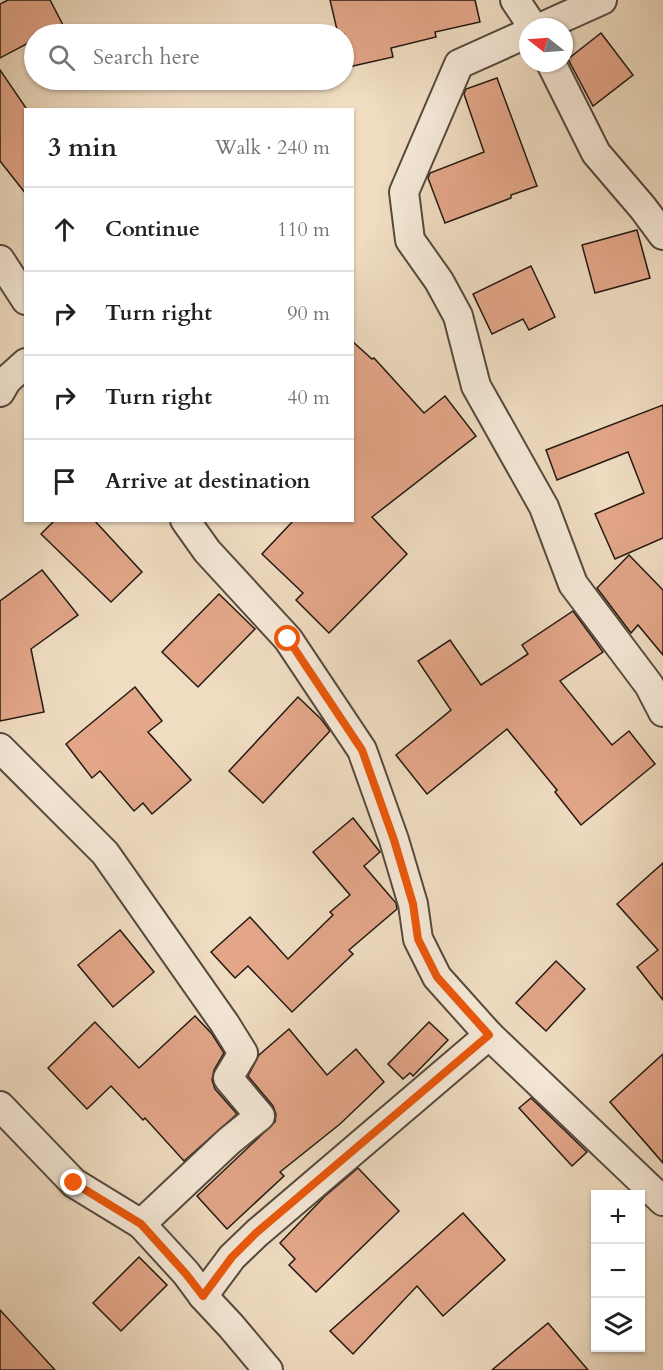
<!DOCTYPE html>
<meta charset="utf-8">
<style>
:root{--surface:#fff;--page:#f2f2f2;--text:#222;--muted:#767676;--line:#e0e0e0}
body{margin:0;font-family:Cardo,serif;background:var(--page);color:var(--text)}
.controls{position:absolute;right:18px;bottom:18px;display:grid;overflow:hidden;border-radius:0px;box-shadow:0 2px 4px #0004}
.controls button{width:54px;height:54px;display:grid;place-items:center;padding:0;border:0;border-bottom:2px solid var(--line);background:var(--surface);color:var(--text);font:30px sans-serif}
.compass{position:absolute;left:519px;top:18px;width:54px;height:54px;border-radius:50%;background:var(--surface);box-shadow:0 2px 4px #0004;rotate:287deg}
.stop{position:absolute;width:18px;height:18px;margin:-14px;border:4px solid #ea580c;border-radius:50%;background:#fff}
.stop.end{background:#ea580c;border-color:#fff;box-shadow:0 2px 6px #0008}
.list{margin:0;padding:0;list-style:none}
h2{display:flex;justify-content:space-between;align-items:center;height:78px;margin:0;padding:0 24px;font-size:26px}
h2 small{font-size:20px;font-weight:400;color:var(--muted)}
.list li{display:grid;grid-template-columns:39px 1fr auto;gap:18px;align-items:center;box-sizing:border-box;height:84px;padding:0 24px;border-top:2px solid var(--line)}
.list b{display:block;font-size:22px;white-space:nowrap}
.list em{font-size:20px;font-style:normal;color:var(--muted)}
.icon{flex:none;width:33px;height:33px;fill:none;stroke:currentColor;stroke-width:2;stroke-linecap:round;stroke-linejoin:round}
.map{position:relative;flex:none;width:663px;height:1370px;overflow:hidden}
.search{position:absolute;background:var(--surface);box-shadow:0 2px 4px #0004;left:24px;top:24px;width:330px;height:66px;display:flex;align-items:center;gap:15px;box-sizing:border-box;padding:0 21px;border-radius:33px;color:var(--muted);font-size:22px}
.panel{position:absolute;background:var(--surface);box-shadow:0 2px 4px #0004;left:24px;top:108px;width:330px;height:414px;border-radius:0px}
.map>svg:first-child{display:block}
.building{fill:#e3a689;stroke:#231912;stroke-width:1.5}
.lines{fill:none;stroke-linecap:round;stroke-linejoin:round}
.minor-casing{stroke:#564a3e;stroke-width:32}
.minor{stroke:#f5e8d7;stroke-width:28}
.route{stroke:#ea580c;stroke-width:8}
</style>
<div class="map">
<svg width="663" height="1370" viewBox="0 0 663 1370">
<rect width="100%" height="100%" fill="#efdcc1"/>
<filter id="stains"><feTurbulence type="fractalNoise" baseFrequency=".00333" numOctaves="4"/><feColorMatrix values="0 0 0 0 .2 0 0 0 0 .09 0 0 0 0 .02 0 0 0 .5 -.17"/></filter>
<radialGradient id="worn" r=".72"><stop offset=".6" stop-color="#630" stop-opacity="0"/><stop offset="1" stop-color="#630" stop-opacity=".3"/></radialGradient>
<g class="building">
<path d="M8 0H50L63 25 45 34H34V40L0 58V4Z"/>
<path d="M330 0H475L480 22 435 32 436 37 391 48 393 57 344 68V34H338Z"/>
<path d="M601 33 633 75 593 106 568 59Z"/>
<path d="M0 70 26 108V194L0 161Z"/>
<path d="M497 78 537 186 511 195V198L445 223 428 178 430 173 484 152 464 94 466 89Z"/>
<path d="M637 230 650 278 595 293 582 245Z"/>
<path d="M531 266 555 317 529 330 523 319 492 334 473 294Z"/>
<path d="M352 341 372 359 374 358 424 413 445 396 476 436 372 517 407 554 329 633 296 600 303 593 262 554 294 520H352Z"/>
<path d="M663 405V538L615 559 595 514 644 493 628 452 557 480 546 450Z"/>
<path d="M55 520H94L142 572 111 602 41 534Z"/>
<path d="M629 555 663 590V655L638 625 631 633 597 588Z"/>
<path d="M42 570 78 615 31 649 44 712 0 721V601Z"/>
<path d="M219 594 255 629 198 687 162 652Z"/>
<path d="M573 611 603 652 560 681 612 745 629 731 655 764 581 825 555 792 557 790 507 729 427 794 396 755 451 710 418 661 450 640 481 685 528 654 522 645Z"/>
<path d="M135 687 162 721 148 732 191 780 152 814 143 803 134 811 100 771 92 778 66 744Z"/>
<path d="M298 697 321 719 330 731 263 803 229 771Z"/>
<path d="M353 818 380 852 364 866 396 903 397 909 349 950 353 954 292 1012 248 966 235 978 211 952 250 917 288 959 333 915 330 912 350 895 313 852Z"/>
<path d="M663 863V1000L637 967 658 950 617 904Z"/>
<path d="M120 930 154 972 113 1007 78 965Z"/>
<path d="M556 961 585 989 546 1031 516 1003Z"/>
<path d="M195 1016 212 1034 224 1053 214 1070 212 1080 215 1089 237 1114 184 1161 145 1118 143 1120 111 1086 87 1109 48 1068 95 1022 139 1068Z"/>
<path d="M429 1022 448 1040 413 1076 410 1073 403 1079 388 1064Z"/>
<path d="M289 1029 327 1075 356 1049 384 1082 340 1124 280 1172 284 1176 227 1229 197 1196 275 1122 276 1114 273 1106 248 1076 259 1055Z"/>
<path d="M663 1054V1163L610 1102Z"/>
<path d="M531 1098 587 1152 572 1166 519 1108Z"/>
<path d="M358 1168 399 1211 316 1292 289 1265 295 1259 280 1243 324 1197Z"/>
<path d="M463 1213 505 1260 443 1316 417 1286 353 1354 330 1331Z"/>
<path d="M139 1257 167 1285 121 1331 93 1303Z"/>
<path d="M0 1310 55 1370H0Z"/>
<path d="M548 1323 588 1370H492Z"/>
</g>
<g class="lines">
<g class="minor-casing">
<g id="minor">
<path d="M515 0 533 27"/>
<path d="M542 27 602 0"/>
<path d="M528 33 459 64 404 192 410 240 439 281 458 316 476 386 544 507 573 584 649 685 663 712"/>
<path d="M551 63 596 153 643 208 663 235"/>
<path d="M0 260 26 300"/>
<path d="M0 392 7 380 26 363"/>
<path d="M185 520 207 551 288 639 362 750 394 840 413 904 418 939 437 977 489 1035 663 1201"/>
<path d="M0 748 105 853 225 1024 243 1053 228 1078 260 1116 229 1141 141 1224 186 1273 203 1296"/>
<path d="M0 1106 74 1183 141 1224"/>
<path d="M268 1370 231 1326 203 1296 232 1257 257 1233 489 1035"/>
</g>
</g>
<use href="#minor" class="minor"/>
</g>
<g class="lines">
<path class="route" d="M74 1183 141 1224 186 1274 203 1296 232 1257 256 1233 489 1035 437 977 418 939 413 904 394 840 362 750 288 639"/>
</g>
<rect width="100%" height="100%" filter="url(#stains)"/>
<rect width="100%" height="100%" fill="url(#worn)"/>
</svg>
<div class="controls">
<button>+</button>
<button>−</button>
<button><svg class="icon" aria-label="layers" viewBox="0 0 24 24"><path d="M12 4l9 5-9 5-9-5zM3 14l9 5 9-5"/></svg></button>
</div>
<svg class="compass" viewBox="-18 -18 36 36"><path d="M0-13l5 13h-10z" fill="#e53935"/><path d="M0 13l5-13h-10z" fill="#767676"/></svg>
<div class="stop" style="left:288px;top:639px"></div>
<div class="stop end" style="left:74px;top:1183px"></div>
<div class="search"><svg class="icon" aria-label="search" viewBox="0 0 24 24"><circle cx="10" cy="10" r="6"/><path d="M15 15l6 6"/></svg>Search here</div>
<section class="panel">
<h2>3 min<small>Walk · 240 m</small></h2>
<ul class="list">
<li><svg class="icon" aria-label="ahead" viewBox="0 0 24 24"><path d="M12 20V5M6 11l6-6 6 6"/></svg><div><b>Continue</b></div><em>110 m</em></li>
<li><svg class="icon" aria-label="right" viewBox="0 0 24 24"><path d="M7 20v-9h11M14 6l5 5-5 5"/></svg><div><b>Turn right</b></div><em>90 m</em></li>
<li><svg class="icon" aria-label="right" viewBox="0 0 24 24"><path d="M7 20v-9h11M14 6l5 5-5 5"/></svg><div><b>Turn right</b></div><em>40 m</em></li>
<li><svg class="icon" aria-label="arrive" viewBox="0 0 24 24"><path d="M6 21V4h12l-3 4 3 4H6"/></svg><div><b>Arrive at destination</b></div></li>
</ul>
</section>
</div>
